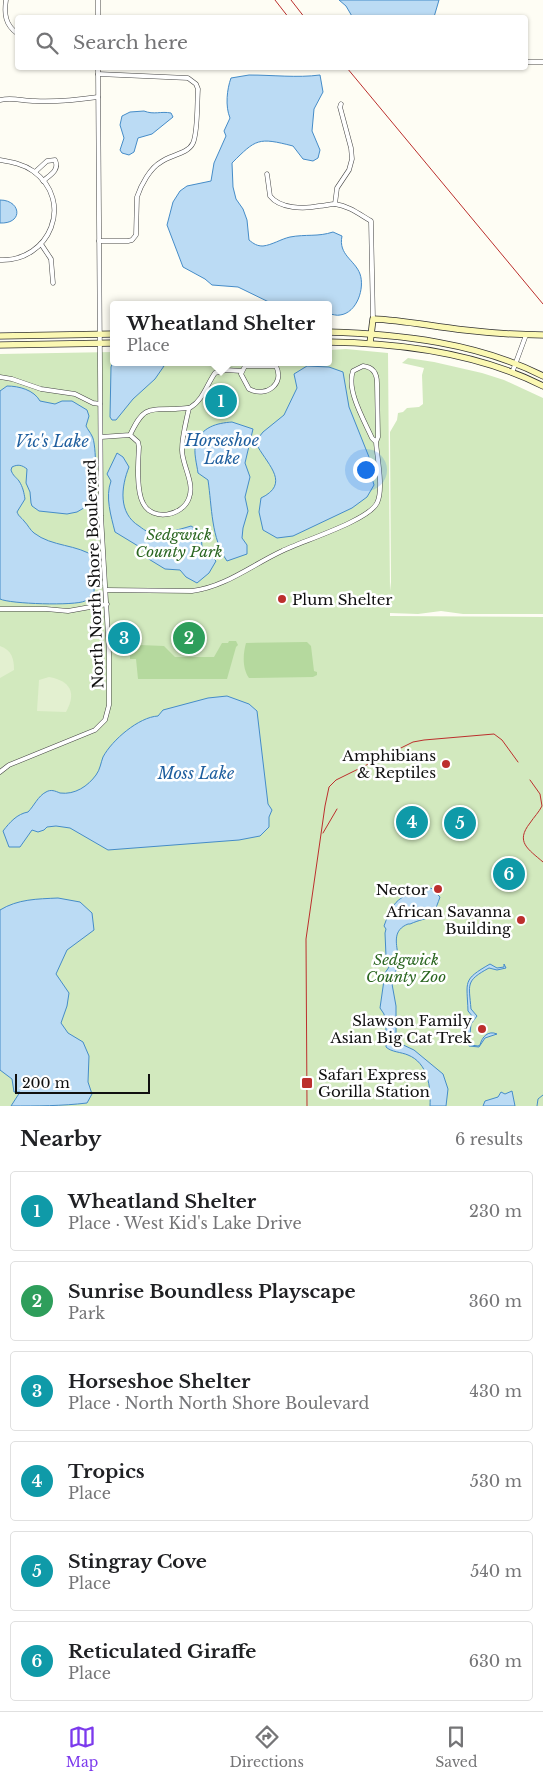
<!DOCTYPE html>
<meta charset="utf-8">
<style>
:root{--surface:#fff;--page:#f6f6f6;--text:#202124;--muted:#757577;--line:#e0e0e0;--accent:#7c3aed}
body{margin:0;font-family:"Libre Baskerville",serif;background:var(--page);color:var(--text)}
.scale{position:absolute;left:15px;bottom:12px;width:135px;box-sizing:border-box;padding-left:5px;border:2px solid #101010;border-top:0;font-size:14px;line-height:18px;white-space:nowrap;color:#101010;-webkit-text-stroke:4px #fff;paint-order:stroke}
.you{position:absolute;left:365px;top:469px;width:18px;height:18px;margin:-12px;border:4px solid #fff;border-radius:50%;background:#1a73e8;box-shadow:0 0 0 8px #1a73e833}
.badge{display:grid;place-items:center;width:32px;height:32px;border-radius:50%;background:var(--accent);color:#fff;font-size:16px;font-weight:700}
.pin{position:absolute;translate:-50% -50%;border:2px solid #fff;box-shadow:0 1px 5px #0006}
.popup{position:absolute;left:110px;top:301px;width:222px;height:65px;box-sizing:border-box;display:grid;place-content:center;border-radius:5px;background:var(--surface);filter:drop-shadow(0 1px 4px #0005);font-size:16px;white-space:nowrap;color:var(--muted)}
.popup b{font-size:19px;color:var(--text)}
.popup::after{content:'';position:absolute;left:50%;top:100%;margin-left:-10px;border:10px solid transparent;border-top-color:var(--surface)}
.list{margin:0;padding:0;list-style:none}
h2{display:flex;justify-content:space-between;align-items:center;height:65px;margin:0;padding:0 20px;font-size:21px}
h2 small{font-size:16px;font-weight:400;color:var(--muted)}
.list li{display:grid;grid-template-columns:32px 1fr auto;gap:15px;align-items:center;box-sizing:border-box;height:80px;margin:0 10px 10px;padding:0 10px;border:1px solid var(--line);border-radius:5px}
.list b{display:block;font-size:19px;white-space:nowrap}
.list p{margin:0;font-size:16px;white-space:nowrap;color:var(--muted)}
.list em{font-size:16px;font-style:normal;color:var(--muted)}
.icon{flex:none;width:28px;height:28px;fill:none;stroke:currentColor;stroke-width:2;stroke-linecap:round;stroke-linejoin:round}
.map{position:relative;flex:none;width:543px;height:1106px;overflow:hidden}
.search{position:absolute;background:var(--surface);box-shadow:0 1px 4px #0004;left:15px;right:15px;top:15px;height:55px;display:flex;align-items:center;gap:12px;box-sizing:border-box;padding:0 18px;border-radius:5px;color:var(--muted);font-size:19px}
.sheet{height:605px;background:var(--surface)}
nav{display:flex;justify-content:space-around;align-items:center;box-sizing:border-box;height:70px;border-top:1px solid var(--line);background:var(--surface);font-size:14px;color:var(--muted)}
nav a{display:grid;justify-items:center;gap:2px}
nav .on{color:var(--accent)}
.map>svg:first-child{display:block}
.green{fill:#d2e9be}
.forest{fill:#b5d99e}
.pitch{fill:#e3f0d0}
.water{fill:#bbdbf4;stroke:#458cc8}
.lines{fill:none;stroke-linecap:round;stroke-linejoin:round}
.stream{stroke:#458cc8;stroke-width:1}
.street-casing{stroke:#434343;stroke-width:5}
.secondary-casing{stroke:#323232;stroke-width:7}
.street{stroke:#fff;stroke-width:4}
.secondary{stroke:#fbf8b3;stroke-width:5.5}
.rail{stroke:#bc2f2d;stroke-width:1}
.poi-dot{fill:#bc2f2d;stroke:#fff;stroke-width:2}
.labels{text-anchor:middle;dominant-baseline:central;stroke-width:5;stroke-linejoin:round;paint-order:stroke}
.park-label{font-size:15px;font-style:italic;fill:#2c6722;stroke:#fff}
.street-label{font-size:15px;fill:#101010;stroke:#fff}
.poi-label{font-size:15px;fill:#101010;stroke:#fff;text-anchor:end}
.water-label{font-size:16px;font-style:italic;fill:#1e5e9e;stroke:#fff}
</style>
<div class="map">
<svg width="543" height="1106" viewBox="0 0 543 1106">
<rect width="100%" height="100%" fill="#fefdf4"/>
<path class="green" d="M346 349 388 353 390 591 391 582 390 432 397 420 398 413 403 412 407 408 419 407 423 404 422 375 424 368 402 363 408 358 434 362 482 373 504 380 543 398V614H463L441 611 418 614 390 613V616L543 617V1106H0V354L113 352 114 362H328L329 350Z"/>
<g class="forest">
<path d="M229 641H236L238 645 236 647 227 679H138L136 659H130V651L140 645 164 646 175 657H214L222 643H228Z"/>
<path d="M307 642 311 646 314 671 317 672V675L313 677 249 678C242 668 243 654 246 643Z"/>
</g>
<g class="pitch">
<path d="M0 646C12 650 14 659 14 670L0 678Z"/>
<path d="M49 677C70 681 77 692 66 712L37 711 39 680Z"/>
</g>
<g class="water">
<path d="M339 0H439L434 17 353 18 346 6Z"/>
<path d="M249 75C273 75 297 78 320 75L323 92 314 109 312 131 320 150 318 158 313 161 303 159 293 146C258 137 256 139 232 163L233 187 236 199 243 209 247 220 249 240C254 244 257 246 263 246 272 245 281 239 290 237 306 234 318 237 333 232L342 236C338 255 355 260 360 274 365 288 357 313 340 315 337 316 332 314 329 314L328 305H275L238 287 212 285 205 279 183 267 167 225 173 202 180 191 187 186 211 181 214 163 226 136 224 131 230 118C225 106 227 89 231 78Z"/>
<path d="M144 111C154 115 161 111 171 113L173 117 152 134 138 138 134 152 129 155 122 153 120 150 124 138 120 125 122 116 130 112Z"/>
<path d="M0 200C21 200 24 224 0 223Z"/>
<path d="M125 363H152L164 366 155 379 133 399 116 420H112L110 417 111 367 112 364Z"/>
<path d="M307 366 329 367 343 372 349 407 369 457V468L374 485 367 497 352 508 293 536 277 538 263 530 259 512 261 498C290 484 269 466 258 447L259 437 263 432 284 415 297 388 294 374Z"/>
<path d="M7 386C19 386 34 390 40 401L55 404 62 401H72L87 410 89 416 86 426C88 430 90 432 92 436 97 444 96 491 94 502L77 512 67 514 39 511 32 506 31 503 30 492 26 483 27 469C22 465 18 464 12 467L11 470C13 476 16 477 19 481 23 487 24 493 25 499L17 512C19 517 21 517 24 521 28 525 30 530 34 533 52 547 77 544 95 557L94 593C91 595 89 599 85 601 75 606 10 604 0 599V391Z"/>
<path d="M232 422 253 429 245 463 250 477 245 497 248 511 243 528 242 538 247 545V554L227 561C211 538 212 507 208 480L198 473C197 465 193 451 196 444 201 427 217 423 232 422Z"/>
<path d="M117 453 123 457 129 467C121 487 118 513 139 526 142 528 145 531 149 532 163 534 178 530 191 526L201 532 202 547 216 561 209 573 197 583 186 577 180 570 165 569 147 558 143 549 115 532C111 516 105 497 111 481L107 474Z"/>
<path d="M227 696 249 704 257 711 268 804 272 810 269 817V827L260 836 239 840 108 850 70 828 56 826 47 827 44 830 38 832 32 830 20 847H9L3 831C10 822 17 814 28 812 34 806 38 796 46 792 51 789 55 791 60 793 75 795 88 786 96 775 100 770 101 762 103 757 112 740 139 717 158 716L163 710 208 698Z"/>
<path d="M431 888 440 897C431 923 431 915 410 924H408C393 930 396 942 398 955L400 957 392 984 396 1006V1039L399 1043 414 1050 443 1074 448 1089 446 1106H430C431 1087 428 1063 408 1055 401 1052 391 1052 386 1047V1028L384 1014 380 1008 385 973 389 967 386 956 385 933 386 929 384 926C395 895 402 896 431 888Z"/>
<path d="M58 898 80 902 92 913 94 930 67 950 56 974 69 993 67 1006 61 1023 68 1033 83 1042 89 1056 88 1082 92 1094 87 1103C62 1106 37 1106 11 1106L20 1092H14L12 1079 0 1070V910C18 899 37 899 58 898Z"/>
<path d="M490 964 497 968 504 967V964L506 968 497 970 489 968C465 981 469 984 471 1009L477 1016 471 1024 470 1034 471 1045 478 1046 480 1045C482 1037 488 1030 497 1034L485 1038 479 1047 469 1046 466 1035 468 1033V1023L473 1017 468 1011C467 981 462 980 490 964Z"/>
<path d="M512 1091 515 1106H483L485 1101 498 1097 501 1092 505 1094Z"/>
</g>
<g class="lines">
<path class="stream" d="M537 1106 538 1099 543 1095"/>
<g class="street-casing">
<g id="street">
<path d="M6 0C4 14 5 25 18 34"/>
<path d="M98 0V18"/>
<path d="M526 62H543"/>
<path d="M98 74 188 78 196 84 198 89C197 102 198 132 193 143 188 154 170 155 161 162 150 168 141 185 137 197L136 235 132 240 128 241H99"/>
<path d="M0 100C12 97 23 101 35 101 56 102 77 100 98 97"/>
<path d="M0 160C12 162 23 164 33 171 75 201 50 262 0 260"/>
<path d="M35 172 47 161 55 160C60 170 50 175 43 181"/>
<path d="M267 174 270 196C280 209 304 209 319 206 325 206 329 204 335 204 349 206 359 214 371 221L373 319"/>
<path d="M335 204 337 188 349 170 352 159 351 148 340 107 341 104"/>
<path d="M41 244 51 259 53 283"/>
<path d="M245 366H276C285 384 266 398 249 389L241 374Z"/>
<path d="M512 373 526 335"/>
<path d="M0 377 12 379 41 389 75 394 93 403 100 404"/>
<path d="M130 435 138 442 139 447C138 462 136 490 143 503 152 522 183 516 189 498 195 483 182 465 182 450 182 436 186 422 189 408"/>
<path d="M101 437 130 435C143 408 146 409 175 409 180 408 187 409 191 407 203 400 207 384 215 373L226 370 241 371"/>
<path d="M106 590 192 591C225 587 252 565 282 551 302 541 368 521 377 503 384 489 377 457 376 442L378 437 377 383C377 373 373 367 363 366L353 371C346 390 364 420 372 438L376 442"/>
<path d="M0 609H46L68 611 107 604"/>
<path d="M0 772 9 765 95 730 105 720 109 705V653L101 516 98 68"/>
</g>
</g>
<g class="secondary-casing">
<g id="secondary">
<path d="M328 332C400 334 478 343 543 376"/>
<path d="M0 336 114 334"/>
<path d="M328 342C401 343 478 353 543 386"/>
<path d="M370 343 373 319C404 320 434 327 465 330 491 333 517 335 543 335"/>
<path d="M0 345 114 343"/>
</g>
</g>
<use href="#street" class="street"/>
<use href="#secondary" class="secondary"/>
<g class="rail">
<path d="M275 0 289 18"/>
<path d="M291 0 305 18"/>
<path d="M347 68 543 304"/>
<path d="M530 780 540 794 542 806C539 812 534 817 530 823 515 842 528 849 543 862"/>
<path d="M323 833 337 809"/>
<path d="M307 1106 306 939 325 806 329 787 336 780 413 742 424 740 494 734 502 740 518 762"/>
</g>
</g>
<g class="poi-dot">
<circle cx="282" cy="599" r="5"/>
<circle cx="446" cy="764" r="5"/>
<circle cx="438" cy="889" r="5"/>
<circle cx="521" cy="920" r="5"/>
<circle cx="482" cy="1029" r="5"/>
<rect x="301" y="1077" width="12" height="12" rx="2.5"/>
</g>
<g class="labels">
<g class="park-label">
<text x="179" y="534">Sedgwick<tspan x="179" dy="17">County Park</tspan></text>
<text x="406" y="959">Sedgwick<tspan x="406" dy="17">County Zoo</tspan></text>
</g>
<g class="street-label">
<text transform="translate(94 574) rotate(-92)">North North Shore Boulevard</text>
</g>
<g class="poi-label">
<text x="292" y="599" text-anchor="start">Plum Shelter</text>
<text x="436" y="755">Amphibians<tspan x="436" dy="17">&amp; Reptiles</tspan></text>
<text x="428" y="889">Nector</text>
<text x="511" y="911">African Savanna<tspan x="511" dy="17">Building</tspan></text>
<text x="472" y="1020">Slawson Family<tspan x="472" dy="17">Asian Big Cat Trek</tspan></text>
<text x="318" y="1074" text-anchor="start">Safari Express<tspan x="318" dy="17">Gorilla Station</tspan></text>
</g>
<g class="water-label">
<text x="222" y="440">Horseshoe<tspan x="222" dy="18">Lake</tspan></text>
<text x="52" y="441">Vic's Lake</text>
<text x="196" y="773">Moss Lake</text>
</g>
</g>
</svg>
<div class="scale">200 m</div>
<div class="you"></div>
<div class="pin badge" style="left:221px;top:401px;background:#0f9aa8">1</div>
<div class="popup"><b>Wheatland Shelter</b>Place</div>
<div class="pin badge" style="left:189px;top:638px;background:#2e9e5b">2</div>
<div class="pin badge" style="left:124px;top:638px;background:#0f9aa8">3</div>
<div class="pin badge" style="left:412px;top:822px;background:#0f9aa8">4</div>
<div class="pin badge" style="left:460px;top:823px;background:#0f9aa8">5</div>
<div class="pin badge" style="left:509px;top:874px;background:#0f9aa8">6</div>
<div class="search"><svg class="icon" aria-label="search" viewBox="0 0 24 24"><circle cx="10" cy="10" r="6"/><path d="M15 15l6 6"/></svg>Search here</div>
</div>
<section class="sheet">
<h2>Nearby<small>6 results</small></h2>
<ul class="list">
<li><span class="badge" style="background:#0f9aa8">1</span><div><b>Wheatland Shelter</b><p>Place · West Kid's Lake Drive</p></div><em>230 m</em></li>
<li><span class="badge" style="background:#2e9e5b">2</span><div><b>Sunrise Boundless Playscape</b><p>Park</p></div><em>360 m</em></li>
<li><span class="badge" style="background:#0f9aa8">3</span><div><b>Horseshoe Shelter</b><p>Place · North North Shore Boulevard</p></div><em>430 m</em></li>
<li><span class="badge" style="background:#0f9aa8">4</span><div><b>Tropics</b><p>Place</p></div><em>530 m</em></li>
<li><span class="badge" style="background:#0f9aa8">5</span><div><b>Stingray Cove</b><p>Place</p></div><em>540 m</em></li>
<li><span class="badge" style="background:#0f9aa8">6</span><div><b>Reticulated Giraffe</b><p>Place</p></div><em>630 m</em></li>
</ul>
</section>
<nav>
<a class="on"><svg class="icon" aria-label="map" viewBox="0 0 24 24"><path d="M3 6l6-2 6 2 6-2v14l-6 2-6-2-6 2zM9 4v14M15 6v14"/></svg>Map</a>
<a><svg class="icon" aria-label="directions" viewBox="0 0 24 24"><path d="M12 3l9 9-9 9-9-9zM9 14v-3h6M13 9l2 2-2 2"/></svg>Directions</a>
<a><svg class="icon" aria-label="saved" viewBox="0 0 24 24"><path d="M7 4h10v16l-5-4-5 4z"/></svg>Saved</a>
</nav>
